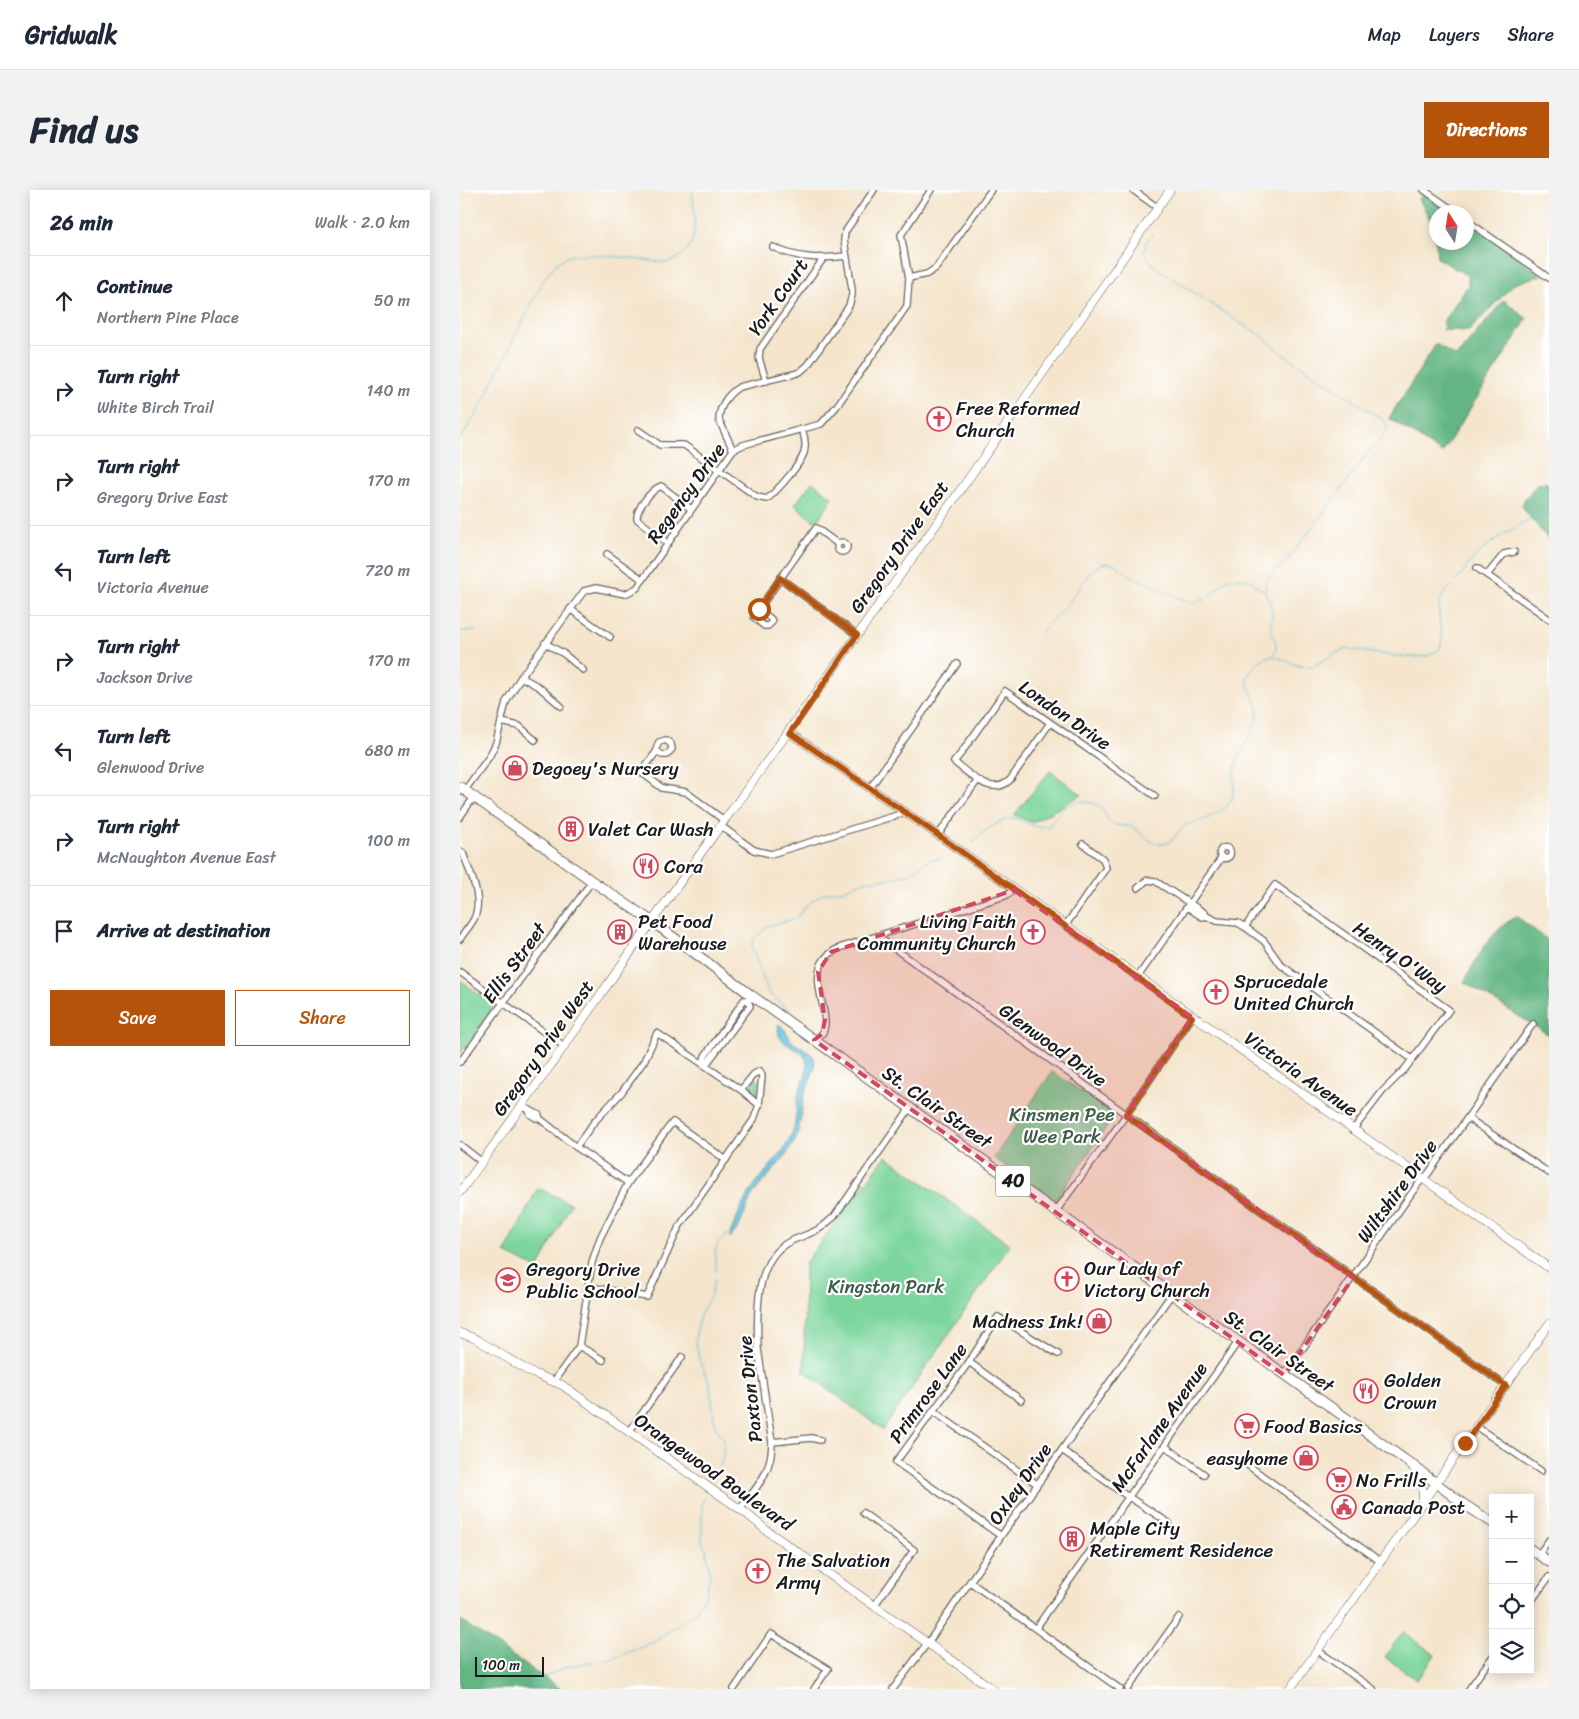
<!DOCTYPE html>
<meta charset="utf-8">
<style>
:root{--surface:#fff;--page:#f2f2f3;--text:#1f2937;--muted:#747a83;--line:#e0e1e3;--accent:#b45309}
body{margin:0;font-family:Sriracha,sans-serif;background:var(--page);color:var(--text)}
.controls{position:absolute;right:15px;bottom:15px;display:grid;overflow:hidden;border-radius:0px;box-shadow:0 2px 12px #0003}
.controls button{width:45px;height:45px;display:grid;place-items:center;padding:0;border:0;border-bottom:1px solid var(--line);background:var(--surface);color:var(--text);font:25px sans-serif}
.compass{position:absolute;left:969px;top:15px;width:45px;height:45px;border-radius:50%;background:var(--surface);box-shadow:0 2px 12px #0003;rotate:348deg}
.scale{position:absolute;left:15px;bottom:12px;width:69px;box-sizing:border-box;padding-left:5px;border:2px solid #1c1c1c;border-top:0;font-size:14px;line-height:18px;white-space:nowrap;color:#1c1c1c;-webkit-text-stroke:4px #fff;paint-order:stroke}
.stop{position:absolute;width:15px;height:15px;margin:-11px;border:4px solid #b45309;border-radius:50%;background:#fff}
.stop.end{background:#b45309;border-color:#fff;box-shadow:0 1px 5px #0008}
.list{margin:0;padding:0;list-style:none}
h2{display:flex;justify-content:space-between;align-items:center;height:65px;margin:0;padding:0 20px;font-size:21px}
h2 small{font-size:16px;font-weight:400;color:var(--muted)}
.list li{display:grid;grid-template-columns:32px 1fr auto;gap:15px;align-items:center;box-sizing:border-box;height:90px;padding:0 20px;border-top:1px solid var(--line)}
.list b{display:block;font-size:19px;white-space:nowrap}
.list p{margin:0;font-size:16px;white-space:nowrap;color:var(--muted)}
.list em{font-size:16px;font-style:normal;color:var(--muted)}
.actions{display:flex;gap:10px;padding:15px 20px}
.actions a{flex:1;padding:11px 0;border:1px solid var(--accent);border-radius:0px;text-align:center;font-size:18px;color:var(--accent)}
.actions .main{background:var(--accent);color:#fff}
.icon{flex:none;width:28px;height:28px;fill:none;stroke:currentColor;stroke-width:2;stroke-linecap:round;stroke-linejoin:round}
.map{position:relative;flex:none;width:1089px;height:1499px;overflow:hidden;border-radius:0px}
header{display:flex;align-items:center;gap:30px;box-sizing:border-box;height:70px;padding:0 25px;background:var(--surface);border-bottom:1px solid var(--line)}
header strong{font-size:24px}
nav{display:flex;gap:28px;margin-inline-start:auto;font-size:18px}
.intro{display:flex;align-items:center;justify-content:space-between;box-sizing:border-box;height:120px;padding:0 30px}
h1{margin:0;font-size:35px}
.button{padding:12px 22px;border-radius:0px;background:var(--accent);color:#fff;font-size:18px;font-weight:700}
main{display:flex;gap:30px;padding:0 30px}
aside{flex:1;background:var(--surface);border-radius:0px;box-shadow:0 2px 12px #0003}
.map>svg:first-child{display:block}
.green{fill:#7bd59c;stroke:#4c785c}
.forest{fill:#64b684;stroke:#406950}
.water{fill:#5fc0dd;stroke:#3e6e7c}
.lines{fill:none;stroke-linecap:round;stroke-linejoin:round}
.stream{stroke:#5fc0dd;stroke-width:1}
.street-casing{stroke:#68625a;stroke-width:8}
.secondary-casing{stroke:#68625a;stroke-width:9}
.primary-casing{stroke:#68625a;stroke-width:11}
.street{stroke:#fff;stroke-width:5.5}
.secondary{stroke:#fff;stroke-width:8}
.primary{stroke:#fff;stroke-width:9}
.route{stroke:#b45309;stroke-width:6}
.marked{fill:#d1495b;fill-opacity:0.2;stroke:#d1495b;stroke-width:4;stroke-dasharray:10 6;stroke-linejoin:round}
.labels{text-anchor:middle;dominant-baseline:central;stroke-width:4.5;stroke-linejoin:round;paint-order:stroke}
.shield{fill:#fff;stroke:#606060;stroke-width:1}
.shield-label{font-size:18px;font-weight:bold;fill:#1c1c1c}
.street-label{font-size:19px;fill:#1c1c1c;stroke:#fff}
.poi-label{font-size:19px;fill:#1c1c1c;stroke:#fff;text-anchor:start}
.park-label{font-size:19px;fill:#3d5d49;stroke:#fff}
</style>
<header>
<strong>Gridwalk</strong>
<nav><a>Map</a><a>Layers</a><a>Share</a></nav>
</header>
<div class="intro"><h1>Find us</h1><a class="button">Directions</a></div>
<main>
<aside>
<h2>26 min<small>Walk · 2.0 km</small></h2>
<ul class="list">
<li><svg class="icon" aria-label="ahead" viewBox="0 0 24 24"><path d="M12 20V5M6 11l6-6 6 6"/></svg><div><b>Continue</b><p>Northern Pine Place</p></div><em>50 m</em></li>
<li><svg class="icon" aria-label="right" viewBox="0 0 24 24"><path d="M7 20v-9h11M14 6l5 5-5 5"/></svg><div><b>Turn right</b><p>White Birch Trail</p></div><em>140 m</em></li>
<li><svg class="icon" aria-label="right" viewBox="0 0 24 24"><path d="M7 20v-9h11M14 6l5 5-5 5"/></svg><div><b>Turn right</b><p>Gregory Drive East</p></div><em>170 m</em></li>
<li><svg class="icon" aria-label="left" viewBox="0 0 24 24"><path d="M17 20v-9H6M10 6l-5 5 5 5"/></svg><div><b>Turn left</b><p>Victoria Avenue</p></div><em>720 m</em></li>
<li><svg class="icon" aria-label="right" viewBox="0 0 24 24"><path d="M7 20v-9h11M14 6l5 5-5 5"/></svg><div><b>Turn right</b><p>Jackson Drive</p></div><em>170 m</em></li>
<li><svg class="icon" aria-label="left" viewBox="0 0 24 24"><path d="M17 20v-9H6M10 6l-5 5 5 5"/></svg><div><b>Turn left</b><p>Glenwood Drive</p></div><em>680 m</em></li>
<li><svg class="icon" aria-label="right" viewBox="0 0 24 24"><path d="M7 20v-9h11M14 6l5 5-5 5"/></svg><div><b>Turn right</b><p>McNaughton Avenue East</p></div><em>100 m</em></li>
<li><svg class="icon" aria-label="arrive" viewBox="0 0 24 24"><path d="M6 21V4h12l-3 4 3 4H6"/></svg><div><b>Arrive at destination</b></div></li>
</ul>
<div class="actions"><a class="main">Save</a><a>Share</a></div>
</aside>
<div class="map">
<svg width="1089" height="1499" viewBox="0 0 1089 1499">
<rect width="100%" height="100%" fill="#fff"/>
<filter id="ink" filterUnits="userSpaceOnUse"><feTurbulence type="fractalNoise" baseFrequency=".02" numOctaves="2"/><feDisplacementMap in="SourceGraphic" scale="10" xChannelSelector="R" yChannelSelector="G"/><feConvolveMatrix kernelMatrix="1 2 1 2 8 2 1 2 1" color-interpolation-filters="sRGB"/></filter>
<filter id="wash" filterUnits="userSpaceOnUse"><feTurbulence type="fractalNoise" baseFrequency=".0096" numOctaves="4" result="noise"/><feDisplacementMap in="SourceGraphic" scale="20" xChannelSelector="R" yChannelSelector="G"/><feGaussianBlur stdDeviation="1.12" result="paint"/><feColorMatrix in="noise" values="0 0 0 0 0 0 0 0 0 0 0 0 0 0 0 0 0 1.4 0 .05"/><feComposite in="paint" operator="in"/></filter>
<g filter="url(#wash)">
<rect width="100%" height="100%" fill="#f4e5cc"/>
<g class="green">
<path d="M352 292 373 308 358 330 354 331 335 315Z"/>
<path d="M590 581 622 605C604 613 590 625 571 632L554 625Z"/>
<path d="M0 790 34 816 0 864Z"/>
<path d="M592 882 656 924 595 1011 534 968Z"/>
<path d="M295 888 299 891 297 905 295 907 287 901Z"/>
<path d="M426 966 550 1055 423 1240 344 1181 345 1073Z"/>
<path d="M78 998 111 1014 78 1079 45 1063Z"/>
<path d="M943 1442 975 1465 957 1490 925 1467Z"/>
</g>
<g class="forest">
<path d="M966 1 998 22H976V52H1006L1007 29 1081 85 1054 94 1009 141 983 140 984 130 1008 95V86L977 68 974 37 959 9Z"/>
<path d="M1044 110 1067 129 982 263 929 228 976 154 996 167Z"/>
<path d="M1084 292 1089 294V350L1065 321 1062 315 1065 309 1077 294Z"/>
<path d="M1056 726 1089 751V845L1004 792C1019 764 1029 744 1056 726Z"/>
<path d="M0 1430 101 1499H0Z"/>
</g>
<path class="water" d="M319 834C328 841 327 847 334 853 341 858 348 861 354 867L355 877 344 905 339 938 336 949 327 964 292 1005 279 1037 270 1048C271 1039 274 1035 277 1027 282 1015 288 1004 296 993 310 975 328 960 334 937 337 926 336 914 339 903 342 893 349 881 346 870 342 856 313 857 319 834Z"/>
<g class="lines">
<g class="stream">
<path d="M693 45 686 52 684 63 694 76 783 135 798 143 820 162 922 229 928 237C924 247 915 252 909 261 883 298 855 334 827 370 821 377 809 384 806 393 803 403 810 410 812 420 813 426 810 433 811 439 812 452 821 451 813 465"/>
<path d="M0 249 17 223 83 91C90 82 96 71 107 67 125 60 186 71 207 73 242 62 235 29 232 0"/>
<path d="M0 441H15"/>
<path d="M579 444 608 414 630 382 641 374 647 373 654 374 673 387 729 412C747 414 753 400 766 391 776 385 792 388 798 398L804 400"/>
<path d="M512 652C521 644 537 631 549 629 566 627 570 642 590 635 600 619 607 611 626 612 630 612 636 614 640 617 645 621 646 628 650 632 656 638 665 634 672 637 682 642 689 654 701 654 713 654 716 643 724 636 731 632 738 632 746 629 751 627 757 623 762 620 778 610 772 595 775 579 779 559 795 544 798 524 800 510 783 498 789 484 790 481 794 478 796 475 813 453 831 481 851 476 865 472 875 461 889 459 909 462 957 472 972 464 992 456 974 429 980 412 984 402 991 396 999 388 1004 382 1008 373 1015 367 1028 353 1045 344 1061 334 1070 329 1079 321 1089 322"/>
<path d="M327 825 329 822 328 819 309 804 293 761 292 755 294 749 307 736 335 729 349 713 363 704 373 701H381L404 691 433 688 450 683 469 670 482 668"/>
<path d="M256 1081C255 1059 252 1058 270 1042"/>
<path d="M249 1290 260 1276 263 1266 264 1248 256 1238 254 1230 250 1195 239 1169 235 1150 240 1125 250 1107 255 1089"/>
<path d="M69 1499 80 1489 104 1478 128 1472 147 1471 194 1452 235 1422 247 1402 250 1382 246 1359 242 1352V1315L244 1307"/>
</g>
</g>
</g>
<g filter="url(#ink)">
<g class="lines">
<g class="street-casing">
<g id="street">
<path d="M673 0 698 18"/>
<path d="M964 0 996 22"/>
<path d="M1006 30 1089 88"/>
<path d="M313 57C336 69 361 69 386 66"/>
<path d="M449 88 467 84 476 78 531 0"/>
<path d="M306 191 299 168 300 159 363 69"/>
<path d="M178 240 200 255H224L297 307 307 309C317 301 340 275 344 263 346 256 345 247 342 240"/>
<path d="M273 260 259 230C259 216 268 204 279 197L334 184 340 182 348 175 389 116 392 105V99L384 50 385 42 414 0"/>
<circle cx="382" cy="357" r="5"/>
<path d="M207 353 177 329C176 319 191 300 201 296L231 319"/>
<path d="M147 364 183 390"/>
<path d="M1017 378 1089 429"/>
<path d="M1027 385 1044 364 1054 362"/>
<path d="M320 388 397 445"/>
<path d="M110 419 150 447"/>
<path d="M299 419 356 338 378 354"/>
<path d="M299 419 311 429 312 432 308 436H304L294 427Z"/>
<path d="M85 453 104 464 123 480"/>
<path d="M61 487 79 497 101 516"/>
<path d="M41 532 59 536 75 550"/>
<path d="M590 533 550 590C531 608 509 583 494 572L502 562 545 501 695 606"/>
<path d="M197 561 202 565H207L212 559 211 554 206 550 199 552 197 556V561L181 582 202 598 226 602 265 631"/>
<path d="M410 598 497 474"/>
<path d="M5 600 29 567 36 553 46 512 61 487 124 401 136 398 165 404 177 398 273 260 283 255 361 234 376 217 447 116 449 88 441 45 471 0"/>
<path d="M0 627 14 607"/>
<path d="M261 636 294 660 311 664 444 623"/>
<path d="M478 645 518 590"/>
<circle cx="765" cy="663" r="5.5"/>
<path d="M0 661 3 663C10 684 24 708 14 729 10 736 4 743 0 749"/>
<path d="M678 698 687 690 695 691 745 723 746 726"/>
<path d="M729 714 730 719 742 727 746 726 757 731 778 733 785 737 804 751 821 775 952 869"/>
<path d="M605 736 646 678 643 669 623 654"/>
<path d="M785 737 815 695 989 820 945 879 922 902 893 940"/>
<path d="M417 746 1046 1196"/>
<path d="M0 782 104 856"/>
<path d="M677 788 762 667"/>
<path d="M354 850C357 848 361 846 363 842 366 837 365 829 364 823 359 795 349 770 382 757L545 706 554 700"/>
<path d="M0 872 132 691"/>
<path d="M243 874 245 866 284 810H288L291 805"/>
<path d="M243 874 248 872 290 816 288 810"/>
<path d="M281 900 294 884 300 881 302 886 299 915"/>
<path d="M62 916 79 925V928L116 957 168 993"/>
<path d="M69 920 70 924 76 928H79"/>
<path d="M1008 928 1089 983"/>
<path d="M0 955 22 972"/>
<path d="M116 957 134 932 162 902 184 871 197 843 281 900 299 915 294 929 219 1037 187 1107 130 1097"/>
<path d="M596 1021 666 925 732 827"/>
<path d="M119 1156 143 1170"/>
<path d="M509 1172 561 1210"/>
<path d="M824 1185 958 994 968 984 1073 834"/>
<path d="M94 1191 119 1156 132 1072 140 1048 168 993 208 938 213 932 266 970"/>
<path d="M473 1221 577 1294"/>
<path d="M1017 1237 1081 1281"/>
<path d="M169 1242 222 1167"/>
<path d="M312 1252 351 1248 360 1250"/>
<path d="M705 1256 744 1284"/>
<path d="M602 1260 661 1302 709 1333"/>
<path d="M789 1276 921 1372"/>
<path d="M280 1319C297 1297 312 1282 312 1252L298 1159C297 1127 294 1072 327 1053 338 1047 352 1044 362 1037 366 1034 370 1030 374 1027L450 918"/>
<path d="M403 1323 454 1360 414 1416"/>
<path d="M541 1346 436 1272 509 1172 538 1127 598 1164"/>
<path d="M1079 1364 1089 1350"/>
<path d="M510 1392 660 1499"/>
<path d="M1070 1413 1089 1387"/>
<path d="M576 1438 778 1152"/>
<path d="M857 1460 913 1499"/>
<path d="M274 1499 311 1444 368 1479 354 1499"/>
<path d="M433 1499 472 1447 541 1346 711 1105"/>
<path d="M668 1499 719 1427"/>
<path d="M1009 1499 1033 1466"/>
</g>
</g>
<g class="secondary-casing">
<g id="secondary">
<path d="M330 543 478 645 1089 1078"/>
<path d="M0 1002C88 881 173 757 261 635 413 425 563 213 710 0"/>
<path d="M0 1143 16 1149 70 1182 102 1195 287 1324 306 1340 533 1499"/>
<path d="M954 1279C963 1290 963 1300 963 1314"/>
<path d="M830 1499 1089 1134"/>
</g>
</g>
<g class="primary-casing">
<g id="primary">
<path d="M0 597 132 691 193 732 291 805 955 1277 1002 1313 1033 1333"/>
<path d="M1070 1359 1089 1372"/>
</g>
</g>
<use href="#street" class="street"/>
<use href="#secondary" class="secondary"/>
<use href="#primary" class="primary"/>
</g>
</g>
<g class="lines" filter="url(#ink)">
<path class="route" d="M299 419 320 388 397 445 330 543 478 645 732 827 666 925 1046 1196 1005 1253"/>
</g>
<path class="marked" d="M554 700 732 827 666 925 893 1088 824 1185 354 850 362 844 365 830 358 782 371 762Z"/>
<defs>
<g id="church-ring" transform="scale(1.25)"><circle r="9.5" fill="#fff" stroke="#d1495b" stroke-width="1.5"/><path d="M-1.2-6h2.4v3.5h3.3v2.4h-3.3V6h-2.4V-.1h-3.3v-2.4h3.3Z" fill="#d1495b"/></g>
<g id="shop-ring" transform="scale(1.25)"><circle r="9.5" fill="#fff" stroke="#d1495b" stroke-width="1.5"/><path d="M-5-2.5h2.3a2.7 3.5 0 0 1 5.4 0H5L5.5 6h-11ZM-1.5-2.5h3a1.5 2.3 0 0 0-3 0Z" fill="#d1495b"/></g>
<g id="building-ring" transform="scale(1.25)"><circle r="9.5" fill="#fff" stroke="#d1495b" stroke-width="1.5"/><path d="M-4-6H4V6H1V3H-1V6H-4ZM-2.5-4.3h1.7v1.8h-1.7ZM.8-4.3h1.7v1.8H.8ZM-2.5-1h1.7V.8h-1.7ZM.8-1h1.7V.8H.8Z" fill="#d1495b"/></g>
<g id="restaurant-ring" transform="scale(1.25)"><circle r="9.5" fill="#fff" stroke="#d1495b" stroke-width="1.5"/><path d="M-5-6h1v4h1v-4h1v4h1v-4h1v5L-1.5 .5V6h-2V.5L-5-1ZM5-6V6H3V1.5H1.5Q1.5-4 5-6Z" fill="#d1495b"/></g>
<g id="school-ring" transform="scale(1.25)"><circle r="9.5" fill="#fff" stroke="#d1495b" stroke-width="1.5"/><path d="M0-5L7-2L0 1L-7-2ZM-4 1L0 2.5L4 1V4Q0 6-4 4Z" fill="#d1495b"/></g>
<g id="supermarket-ring" transform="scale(1.25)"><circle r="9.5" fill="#fff" stroke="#d1495b" stroke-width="1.5"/><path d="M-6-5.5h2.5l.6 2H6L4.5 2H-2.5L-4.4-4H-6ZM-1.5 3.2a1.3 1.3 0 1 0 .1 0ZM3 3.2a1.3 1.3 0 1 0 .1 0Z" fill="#d1495b"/></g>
<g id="civic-ring" transform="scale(1.25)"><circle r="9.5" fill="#fff" stroke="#d1495b" stroke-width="1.5"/><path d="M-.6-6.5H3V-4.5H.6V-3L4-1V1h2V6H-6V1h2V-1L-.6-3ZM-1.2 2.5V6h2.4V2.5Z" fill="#d1495b"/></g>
</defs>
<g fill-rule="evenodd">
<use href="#church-ring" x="479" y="229"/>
<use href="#shop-ring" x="55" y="578"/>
<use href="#building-ring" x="111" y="639"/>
<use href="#restaurant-ring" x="186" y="676"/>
<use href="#building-ring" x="160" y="742"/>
<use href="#church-ring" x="573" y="742"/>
<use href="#church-ring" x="756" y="802"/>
<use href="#church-ring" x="607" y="1089"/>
<use href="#school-ring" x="48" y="1090"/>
<use href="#shop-ring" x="639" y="1131"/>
<use href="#restaurant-ring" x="906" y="1201"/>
<use href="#supermarket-ring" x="787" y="1236"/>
<use href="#shop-ring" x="846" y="1268"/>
<use href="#supermarket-ring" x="879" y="1290"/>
<use href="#civic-ring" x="884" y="1317"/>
<use href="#building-ring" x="612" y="1349"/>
<use href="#church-ring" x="298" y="1381"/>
</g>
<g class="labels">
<rect class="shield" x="535.5" y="975.5" width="35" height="31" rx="4"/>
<g class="shield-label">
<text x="553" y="991">40</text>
</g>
<g class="street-label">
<text transform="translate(318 107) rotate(-55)">York Court</text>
<text transform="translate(226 303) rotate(-54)">Regency Drive</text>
<text transform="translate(439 357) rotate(-55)">Gregory Drive East</text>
<text transform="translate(605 525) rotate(35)">London Drive</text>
<text transform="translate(940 767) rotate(35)">Henry O'Way</text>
<text transform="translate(54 773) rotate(-54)">Ellis Street</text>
<text transform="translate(593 855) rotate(36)">Glenwood Drive</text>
<text transform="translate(83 858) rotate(-55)">Gregory Drive West</text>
<text transform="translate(841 884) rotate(35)">Victoria Avenue</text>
<text transform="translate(477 917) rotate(35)">St. Clair Street</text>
<text transform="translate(937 1001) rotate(-54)">Wiltshire Drive</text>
<text transform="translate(819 1161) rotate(35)">St. Clair Street</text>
<text transform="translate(290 1199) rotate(-96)">Paxton Drive</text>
<text transform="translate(468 1203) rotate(-54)">Primrose Lane</text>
<text transform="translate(699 1237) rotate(-55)">McFarlane Avenue</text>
<text transform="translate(254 1282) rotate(35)">Orangewood Boulevard</text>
<text transform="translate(560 1294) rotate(-55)">Oxley Drive</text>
</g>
<g class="poi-label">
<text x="496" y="218">Free Reformed<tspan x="496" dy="22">Church</tspan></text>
<text x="72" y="578">Degoey's Nursery</text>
<text x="128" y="639">Valet Car Wash</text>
<text x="204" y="676">Cora</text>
<text x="178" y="731">Pet Food<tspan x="178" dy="22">Warehouse</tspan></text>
<text x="556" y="731" text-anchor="end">Living Faith<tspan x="556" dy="22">Community Church</tspan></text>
<text x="774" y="791">Sprucedale<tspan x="774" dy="22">United Church</tspan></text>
<text x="624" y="1078">Our Lady of<tspan x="624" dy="22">Victory Church</tspan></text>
<text x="66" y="1079">Gregory Drive<tspan x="66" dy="22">Public School</tspan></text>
<text x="622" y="1131" text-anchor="end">Madness Ink!</text>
<text x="924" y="1190">Golden<tspan x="924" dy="22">Crown</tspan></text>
<text x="804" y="1236">Food Basics</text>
<text x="828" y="1268" text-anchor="end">easyhome</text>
<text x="896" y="1290">No Frills</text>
<text x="902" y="1317">Canada Post</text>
<text x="630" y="1338">Maple City<tspan x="630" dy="22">Retirement Residence</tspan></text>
<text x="316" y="1370">The Salvation<tspan x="316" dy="22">Army</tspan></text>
</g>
<g class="park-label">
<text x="602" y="924">Kinsmen Pee<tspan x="602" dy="22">Wee Park</tspan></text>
<text x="426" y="1096">Kingston Park</text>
</g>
</g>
</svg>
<div class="controls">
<button>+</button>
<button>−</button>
<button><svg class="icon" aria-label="locate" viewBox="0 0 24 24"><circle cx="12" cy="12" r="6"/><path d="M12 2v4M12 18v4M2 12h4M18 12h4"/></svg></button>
<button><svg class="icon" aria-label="layers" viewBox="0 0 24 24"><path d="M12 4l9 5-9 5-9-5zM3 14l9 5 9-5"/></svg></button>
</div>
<svg class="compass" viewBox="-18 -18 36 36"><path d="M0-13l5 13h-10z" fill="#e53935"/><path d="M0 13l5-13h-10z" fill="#747a83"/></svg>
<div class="scale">100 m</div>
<div class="stop" style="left:299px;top:419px"></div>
<div class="stop end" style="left:1005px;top:1253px"></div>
</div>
</main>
